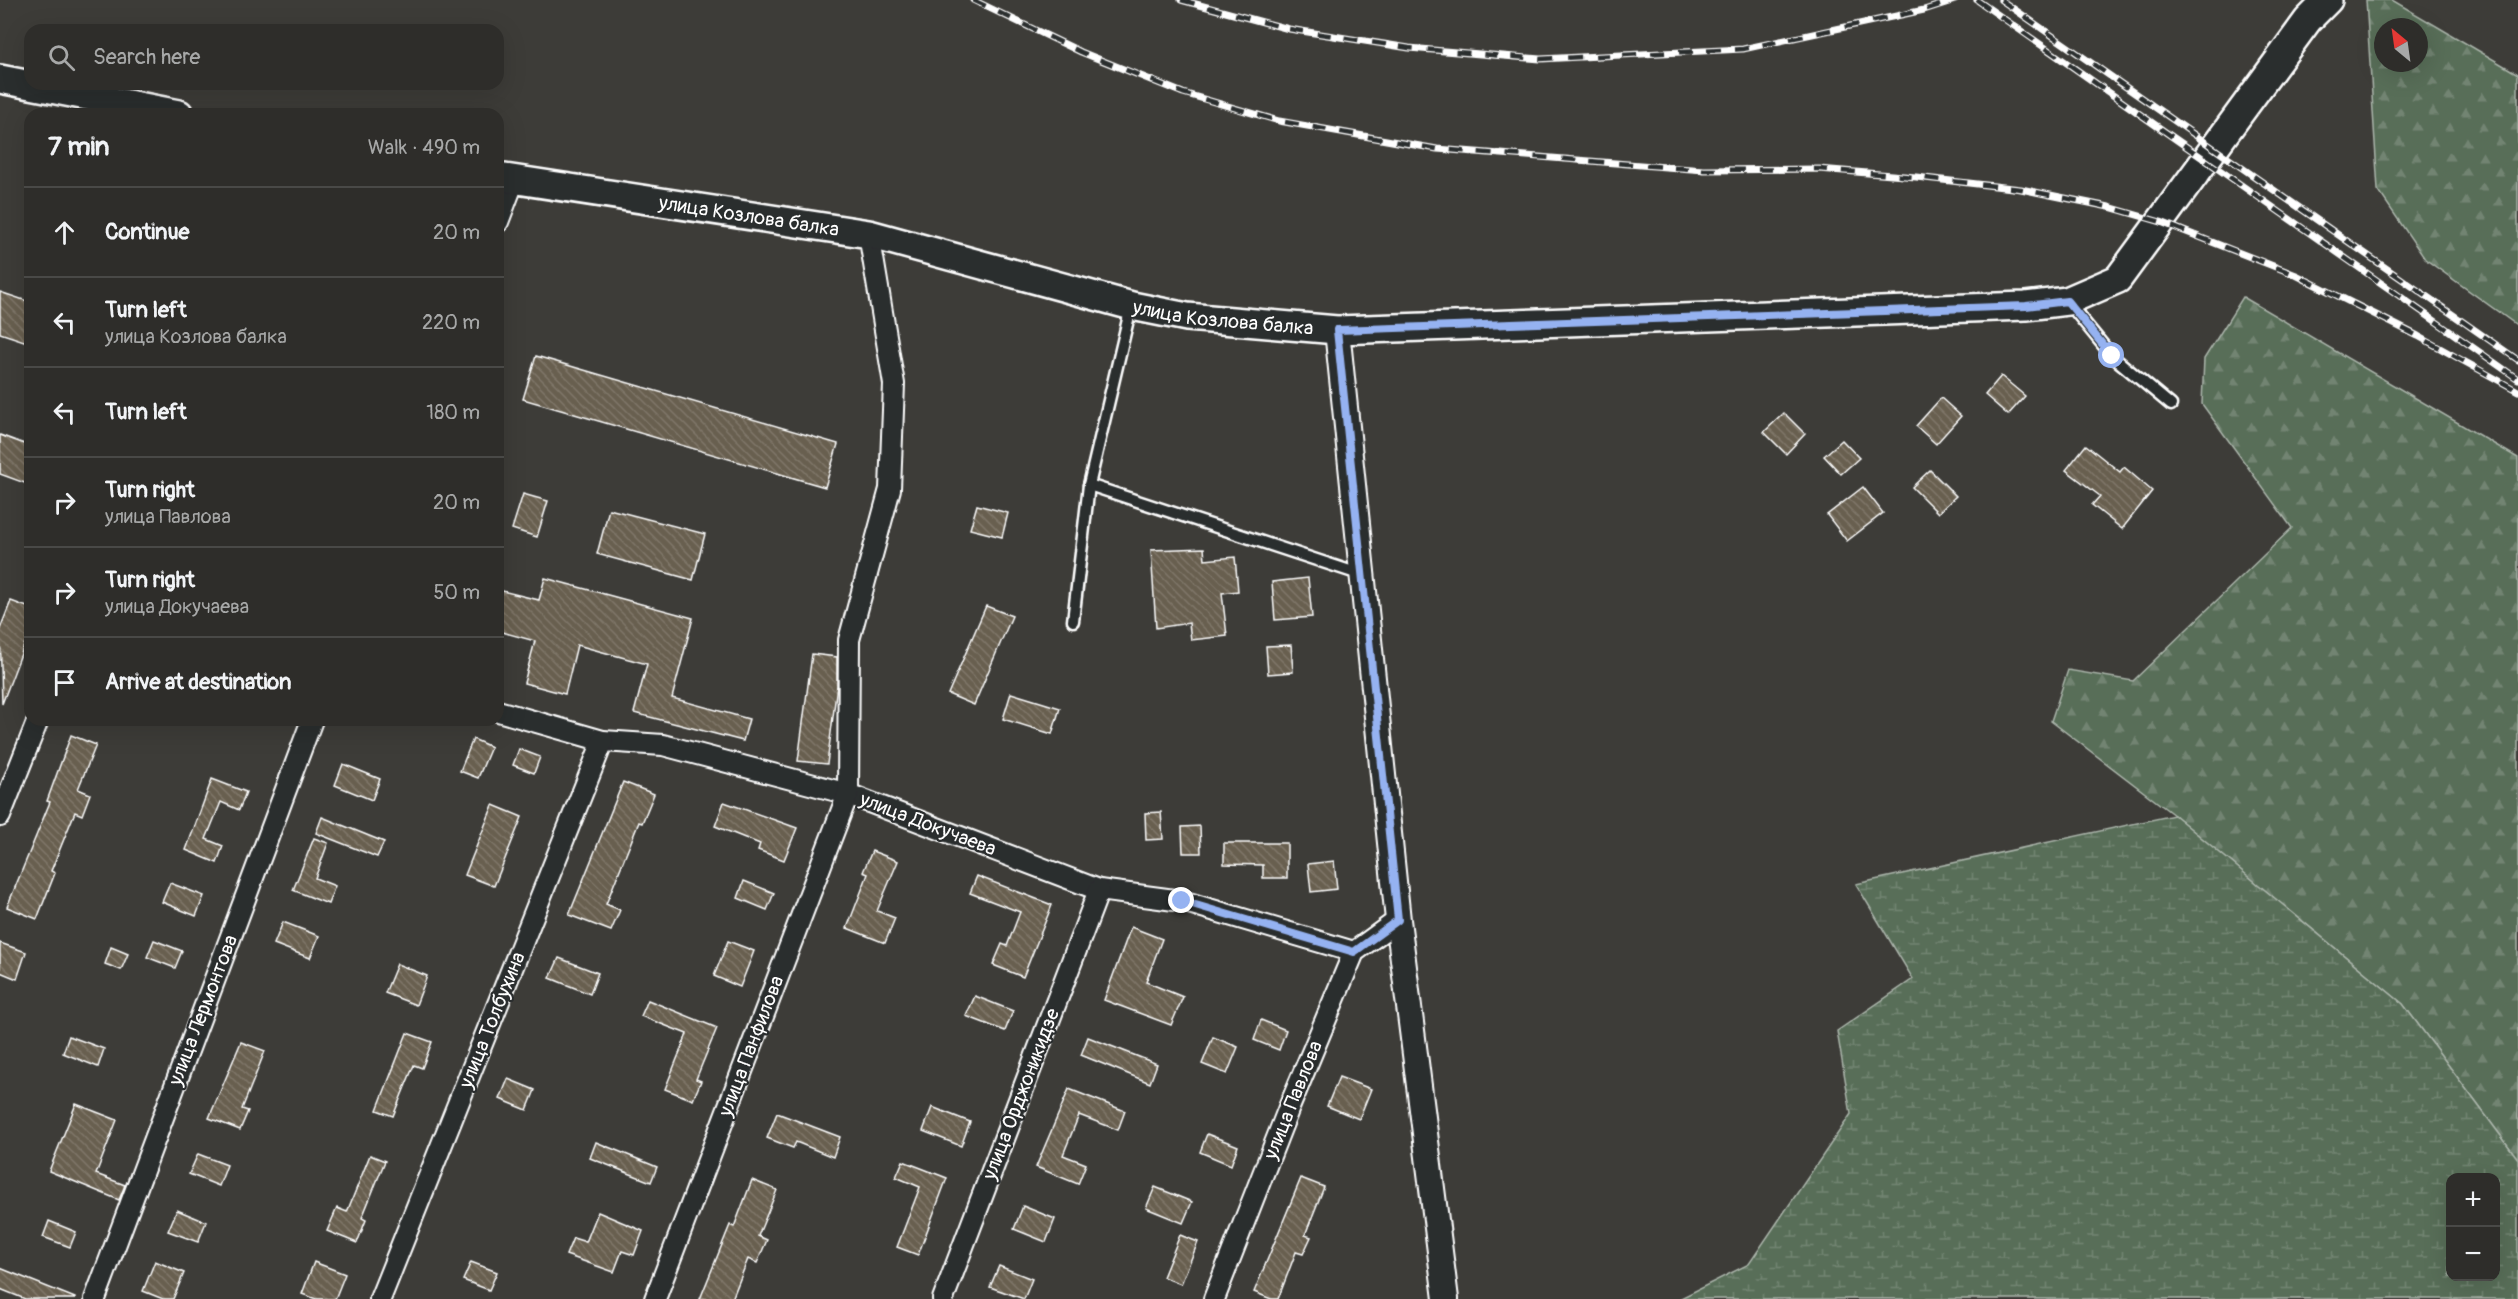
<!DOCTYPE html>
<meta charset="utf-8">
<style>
:root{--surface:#2e2d2a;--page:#363532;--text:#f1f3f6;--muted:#a7a8a8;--line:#494947}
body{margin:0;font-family:Pangolin,sans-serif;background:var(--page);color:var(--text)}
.controls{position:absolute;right:18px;bottom:18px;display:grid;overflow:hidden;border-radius:12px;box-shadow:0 6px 24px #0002}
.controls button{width:54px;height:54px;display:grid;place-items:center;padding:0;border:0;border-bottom:2px solid var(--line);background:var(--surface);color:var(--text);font:30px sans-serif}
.compass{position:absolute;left:2374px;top:18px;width:54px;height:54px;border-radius:50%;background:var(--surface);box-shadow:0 6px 24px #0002;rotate:331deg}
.stop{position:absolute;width:18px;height:18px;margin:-14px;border:4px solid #95b2f1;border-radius:50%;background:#fff}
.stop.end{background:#95b2f1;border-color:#fff;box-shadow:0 2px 6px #0008}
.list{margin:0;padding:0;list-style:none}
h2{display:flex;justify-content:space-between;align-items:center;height:78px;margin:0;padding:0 24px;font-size:26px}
h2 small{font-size:20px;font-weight:400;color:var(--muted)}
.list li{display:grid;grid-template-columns:39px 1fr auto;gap:18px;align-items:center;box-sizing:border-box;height:90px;padding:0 24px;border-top:2px solid var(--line)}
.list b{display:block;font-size:22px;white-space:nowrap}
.list p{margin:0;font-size:20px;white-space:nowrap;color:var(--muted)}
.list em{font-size:20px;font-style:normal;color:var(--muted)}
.icon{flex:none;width:33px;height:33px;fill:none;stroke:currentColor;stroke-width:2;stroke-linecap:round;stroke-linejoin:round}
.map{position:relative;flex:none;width:2518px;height:1299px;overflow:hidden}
.search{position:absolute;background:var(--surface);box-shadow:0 6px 24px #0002;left:24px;top:24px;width:480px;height:66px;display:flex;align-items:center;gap:15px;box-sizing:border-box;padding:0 21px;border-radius:18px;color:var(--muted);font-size:22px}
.panel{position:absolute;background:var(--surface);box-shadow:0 6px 24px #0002;left:24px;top:108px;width:480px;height:618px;border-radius:18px}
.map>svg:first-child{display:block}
.forest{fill:url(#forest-firs);stroke:#acb6ac;stroke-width:1.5;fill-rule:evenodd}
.wetland{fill:url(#wetland-marsh);stroke:#acb6ac;stroke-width:1.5;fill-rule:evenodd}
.building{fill:url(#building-back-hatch);stroke:#fff;stroke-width:1.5}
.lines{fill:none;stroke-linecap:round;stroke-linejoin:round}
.service-casing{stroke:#fff;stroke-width:15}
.minor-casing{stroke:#fff;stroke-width:24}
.tertiary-casing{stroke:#fff;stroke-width:28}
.secondary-casing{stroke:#fff;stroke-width:32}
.service{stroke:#2a2d2e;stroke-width:10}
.minor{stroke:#2a2d2e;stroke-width:20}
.tertiary{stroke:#2a2d2e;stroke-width:24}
.secondary{stroke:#2a2d2e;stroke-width:27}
.rail-casing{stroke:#fff;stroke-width:7}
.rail{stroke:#2a2d2e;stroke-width:4.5;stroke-dasharray:14;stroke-linecap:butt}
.route{stroke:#95b2f1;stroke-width:8}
.labels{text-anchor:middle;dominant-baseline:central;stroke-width:4.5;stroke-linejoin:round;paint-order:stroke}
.street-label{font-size:20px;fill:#fff;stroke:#2a2d2e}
</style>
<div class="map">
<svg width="2518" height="1299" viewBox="0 0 2518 1299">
<defs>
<pattern id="forest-firs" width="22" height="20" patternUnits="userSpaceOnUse" patternTransform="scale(1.5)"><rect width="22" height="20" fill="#596e59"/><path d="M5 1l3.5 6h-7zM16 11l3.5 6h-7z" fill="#728472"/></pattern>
<pattern id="wetland-marsh" width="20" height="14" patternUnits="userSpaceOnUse" patternTransform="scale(1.5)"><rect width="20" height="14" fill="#596e59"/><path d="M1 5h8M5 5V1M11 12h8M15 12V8" fill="none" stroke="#728472"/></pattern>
<pattern id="building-back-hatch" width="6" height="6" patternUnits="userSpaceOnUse" patternTransform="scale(1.5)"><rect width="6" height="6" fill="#685f4f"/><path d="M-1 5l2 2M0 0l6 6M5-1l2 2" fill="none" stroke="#7f7769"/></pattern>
</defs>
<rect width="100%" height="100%" fill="#3d3c38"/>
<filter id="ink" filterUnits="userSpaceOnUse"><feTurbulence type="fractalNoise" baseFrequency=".0167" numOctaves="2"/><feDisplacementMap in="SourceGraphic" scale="12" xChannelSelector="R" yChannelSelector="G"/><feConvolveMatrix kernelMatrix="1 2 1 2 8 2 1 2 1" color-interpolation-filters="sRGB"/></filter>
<g filter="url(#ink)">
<g class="forest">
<path d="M2366 0H2392L2518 74V326L2425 259 2378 190ZM2383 27H2419V63H2383Z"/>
<path d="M2243 297 2518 458V1159L2403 1004 2174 815 2051 721 2068 670 2133 681 2292 528 2202 404 2204 359Z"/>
</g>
<path class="wetland" d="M2174 815 2403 1004 2518 1159V1299H1679L1749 1264 1851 1114 1837 1031 1913 979 1856 884ZM2450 1178H2496V1276H2450Z"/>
<g class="building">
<path d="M0 292 30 302V343L0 333Z"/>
<path d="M536 356 838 444 825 487 523 399Z"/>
<path d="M2001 376 2025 396 2008 415 1985 395Z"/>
<path d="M1941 398 1961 416 1936 444 1916 426Z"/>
<path d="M1784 413 1805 434 1786 454 1764 432Z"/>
<path d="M0 435 30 446V485L0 474Z"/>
<path d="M1842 440 1859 458 1841 474 1824 456Z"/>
<path d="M2086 445 2120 472 2124 467 2152 491 2122 529 2092 505 2100 496 2066 470Z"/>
<path d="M1930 470 1956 496 1938 513 1912 487Z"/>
<path d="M1863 487 1883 513 1847 541 1827 515Z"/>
<path d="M523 494 548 501 537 537 512 529Z"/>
<path d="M977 505 1008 513 1002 537 970 529Z"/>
<path d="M609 509 705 534 693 580 597 554Z"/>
<path d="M1204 548 1205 560 1235 557 1238 591 1222 593 1227 636 1191 640 1189 623 1156 628 1151 550Z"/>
<path d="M545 578 693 618 672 698 749 719 743 741 634 713 647 664 577 645 565 694 524 683 535 641 498 631V590L539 600Z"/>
<path d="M1308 578 1312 617 1275 620 1272 582Z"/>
<path d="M11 601 30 608V630L2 704 0 629Z"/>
<path d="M986 606 1012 616 974 705 948 694Z"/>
<path d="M1291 645 1293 672 1268 674 1266 646Z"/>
<path d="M812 654 837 657V685L827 764 798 761Z"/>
<path d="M1011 693 1060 708 1052 734 1003 719Z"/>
<path d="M71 735 96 745 78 789 90 794 82 815 75 812 51 871 55 873 37 919 7 907 50 802 47 801Z"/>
<path d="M473 739 491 747 478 778 460 771Z"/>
<path d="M519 749 540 757 534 773 513 765Z"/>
<path d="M343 764 380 779 372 800 335 785Z"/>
<path d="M212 779 246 792 239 810 221 802 206 839 223 846 217 863 186 850Z"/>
<path d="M623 782 654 794 642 823 639 822 606 904 620 910 611 931 569 915Z"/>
<path d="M724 802 797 828 784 860 758 850 760 844 715 826Z"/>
<path d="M493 805 522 817 494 886 465 875Z"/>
<path d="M1161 812 1163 839 1146 840 1145 813Z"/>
<path d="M322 817 384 842 377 857 316 833Z"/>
<path d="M1200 826 1201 853H1183L1182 827Z"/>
<path d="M314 838 328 843 315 878 335 886 328 904 293 890Z"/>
<path d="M1224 843H1287V878H1263V865L1224 864Z"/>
<path d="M872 851 898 861 877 911 895 918 885 943 847 928 868 874 863 872Z"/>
<path d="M1334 861 1337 889 1311 892 1308 864Z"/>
<path d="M977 876 1052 905 1023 977 993 965 1002 944 1007 946 1020 912 970 893Z"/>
<path d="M744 881 774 893 767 910 738 898Z"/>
<path d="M170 883 204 896 196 916 162 902Z"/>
<path d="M283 922 319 936 310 958 274 944Z"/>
<path d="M1131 927 1162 939 1146 982 1183 997 1171 1025 1104 1000Z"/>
<path d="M154 940 182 951 175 968 147 957Z"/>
<path d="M728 941 754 951 740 987 714 976Z"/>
<path d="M0 943 26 952 17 979 0 972Z"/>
<path d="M111 947 128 954 121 970 105 964Z"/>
<path d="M559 958 598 973 590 994 550 978Z"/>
<path d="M397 964 427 976 416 1005 385 993Z"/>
<path d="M975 996 1013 1011 1005 1031 966 1016Z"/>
<path d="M648 1000 717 1028 696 1079 701 1081 693 1100 665 1089 687 1034 641 1016Z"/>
<path d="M1261 1020 1286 1030 1279 1050 1254 1040Z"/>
<path d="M407 1033 432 1042 422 1068 414 1065 393 1116 377 1110Z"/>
<path d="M69 1036 104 1049 98 1067 63 1053Z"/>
<path d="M1088 1037 1157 1064 1150 1083 1081 1055Z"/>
<path d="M1213 1037 1238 1047 1227 1074 1202 1064Z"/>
<path d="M241 1042 265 1051 242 1109 248 1111 240 1130 209 1118Z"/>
<path d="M1339 1077 1371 1089 1359 1119 1327 1106Z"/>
<path d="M508 1079 535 1090 527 1110 500 1099Z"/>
<path d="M1069 1089 1125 1111 1118 1130 1079 1115 1063 1155 1086 1164 1078 1184 1036 1167Z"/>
<path d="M76 1104 117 1120 96 1174 125 1185 119 1200 49 1171Z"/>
<path d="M932 1107 970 1122 961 1146 923 1131Z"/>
<path d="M777 1113 840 1137 833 1157 796 1142 793 1148 767 1138Z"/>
<path d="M1207 1134 1238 1146 1231 1165 1200 1152Z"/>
<path d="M596 1142 657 1167 651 1182 590 1158Z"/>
<path d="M198 1154 227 1165 219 1186 189 1174Z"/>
<path d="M370 1155 385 1161 362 1218 366 1220 357 1243 327 1231 337 1208 347 1212Z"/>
<path d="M903 1161 947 1178 918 1255 897 1247 920 1187 896 1177Z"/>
<path d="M1301 1178 1324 1187 1305 1235 1311 1237 1303 1254 1296 1252 1278 1299H1271L1254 1292Z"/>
<path d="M752 1180 777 1190 758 1236 767 1240 757 1263 748 1259 732 1299H700L730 1225 734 1227Z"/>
<path d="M1155 1187 1192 1202 1183 1223 1146 1208Z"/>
<path d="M1023 1206 1055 1219 1046 1242 1014 1229Z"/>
<path d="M177 1210 206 1222 198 1242 168 1231Z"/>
<path d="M598 1212 643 1231 634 1255 622 1251 614 1272 566 1255 573 1238 586 1242Z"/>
<path d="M49 1221 76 1232 70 1247 43 1237Z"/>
<path d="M1180 1235 1198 1242 1181 1284 1163 1277Z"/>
<path d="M155 1261 184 1273 173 1299H163L143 1291Z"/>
<path d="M314 1262 345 1274 335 1299H316L302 1294Z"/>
<path d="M471 1262 497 1272 489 1290 463 1280Z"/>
<path d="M999 1266 1032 1279 1024 1299 990 1287Z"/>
<path d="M0 1268 75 1298V1299H25L0 1289Z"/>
</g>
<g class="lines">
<g class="service-casing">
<g id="service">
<path d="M2067 301 2112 356 2171 405"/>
<path d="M1131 307 1089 485 1362 575"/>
<path d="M1073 621 1089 485"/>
</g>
</g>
<g class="minor-casing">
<g id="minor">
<path d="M498 222 514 180"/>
<path d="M498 711 603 741 663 745 848 794 1099 890 1182 901 1354 952"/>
<path d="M0 816 38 720"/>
<path d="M95 1299 312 720"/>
<path d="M380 1299 603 741"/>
<path d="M655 1299 848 794 849 640 890 489 894 384 869 234"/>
<path d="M943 1299 1099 890"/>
<path d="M1214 1299 1288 1110 1354 952 1398 920"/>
</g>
</g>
<g class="tertiary-casing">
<path id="tertiary" d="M1337 330 1398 920 1446 1299"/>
</g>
<g class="secondary-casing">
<g id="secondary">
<path d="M0 79 179 114"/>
<path id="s1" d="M498 177 869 234 1132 306 1187 317 1337 330 2026 306 2067 301 2118 279 2308 20 2328 0"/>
</g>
</g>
<use href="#service" class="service"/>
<use href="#minor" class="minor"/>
<use href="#tertiary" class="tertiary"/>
<use href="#secondary" class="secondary"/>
<g class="rail-casing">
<g id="rail">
<path d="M973 0 1081 52 1183 93 1279 121 1437 149 1704 170 1819 169 1916 177 2021 189 2109 207 2161 222 2296 275 2418 336 2518 391"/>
<path d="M1181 0 1289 29 1409 48 1540 59 1743 49 1924 10 1955 0"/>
<path d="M1977 0 2518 379"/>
<path d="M2001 0 2518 360"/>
</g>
</g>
<use href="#rail" class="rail"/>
</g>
</g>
<g class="lines" filter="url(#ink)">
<path class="route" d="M1182 901 1354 952 1398 920 1337 330 2026 306 2067 301 2112 356"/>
</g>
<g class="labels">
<g class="street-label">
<text stroke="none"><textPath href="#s1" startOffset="254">улица Козлова балка</textPath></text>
<text stroke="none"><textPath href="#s1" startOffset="740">улица Козлова балка</textPath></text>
<text transform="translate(928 824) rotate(21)">улица Докучаева</text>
<text transform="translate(203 1010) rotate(-69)">улица Лермонтова</text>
<text transform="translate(492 1020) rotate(-68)">улица Толбухина</text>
<text transform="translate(751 1046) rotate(-69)">улица Панфилова</text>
<text transform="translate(1021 1094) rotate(-69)">улица Орджоникидзе</text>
<text transform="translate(1293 1100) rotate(-68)">улица Павлова</text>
</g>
</g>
</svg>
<div class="controls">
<button>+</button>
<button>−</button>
</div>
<svg class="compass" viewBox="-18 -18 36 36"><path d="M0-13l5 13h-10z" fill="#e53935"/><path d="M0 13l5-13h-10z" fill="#a7a8a8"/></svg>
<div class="stop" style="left:2112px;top:356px"></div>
<div class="stop end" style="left:1182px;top:901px"></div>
<div class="search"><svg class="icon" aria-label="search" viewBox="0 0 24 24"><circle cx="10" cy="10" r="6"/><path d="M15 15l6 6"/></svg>Search here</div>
<section class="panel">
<h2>7 min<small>Walk · 490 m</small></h2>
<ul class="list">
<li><svg class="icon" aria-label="ahead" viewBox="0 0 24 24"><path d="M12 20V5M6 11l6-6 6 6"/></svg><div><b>Continue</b></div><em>20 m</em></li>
<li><svg class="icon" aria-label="left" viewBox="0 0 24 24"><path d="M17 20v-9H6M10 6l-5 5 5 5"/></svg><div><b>Turn left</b><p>улица Козлова балка</p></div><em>220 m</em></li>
<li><svg class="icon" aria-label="left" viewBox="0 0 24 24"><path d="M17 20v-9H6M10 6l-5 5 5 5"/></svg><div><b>Turn left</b></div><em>180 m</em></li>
<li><svg class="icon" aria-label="right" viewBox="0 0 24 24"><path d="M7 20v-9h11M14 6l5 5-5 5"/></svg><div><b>Turn right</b><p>улица Павлова</p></div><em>20 m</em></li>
<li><svg class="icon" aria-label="right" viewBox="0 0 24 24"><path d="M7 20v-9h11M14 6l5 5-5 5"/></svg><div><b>Turn right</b><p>улица Докучаева</p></div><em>50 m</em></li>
<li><svg class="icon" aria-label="arrive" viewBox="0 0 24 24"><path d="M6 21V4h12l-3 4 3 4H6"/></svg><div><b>Arrive at destination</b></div></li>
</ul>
</section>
</div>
